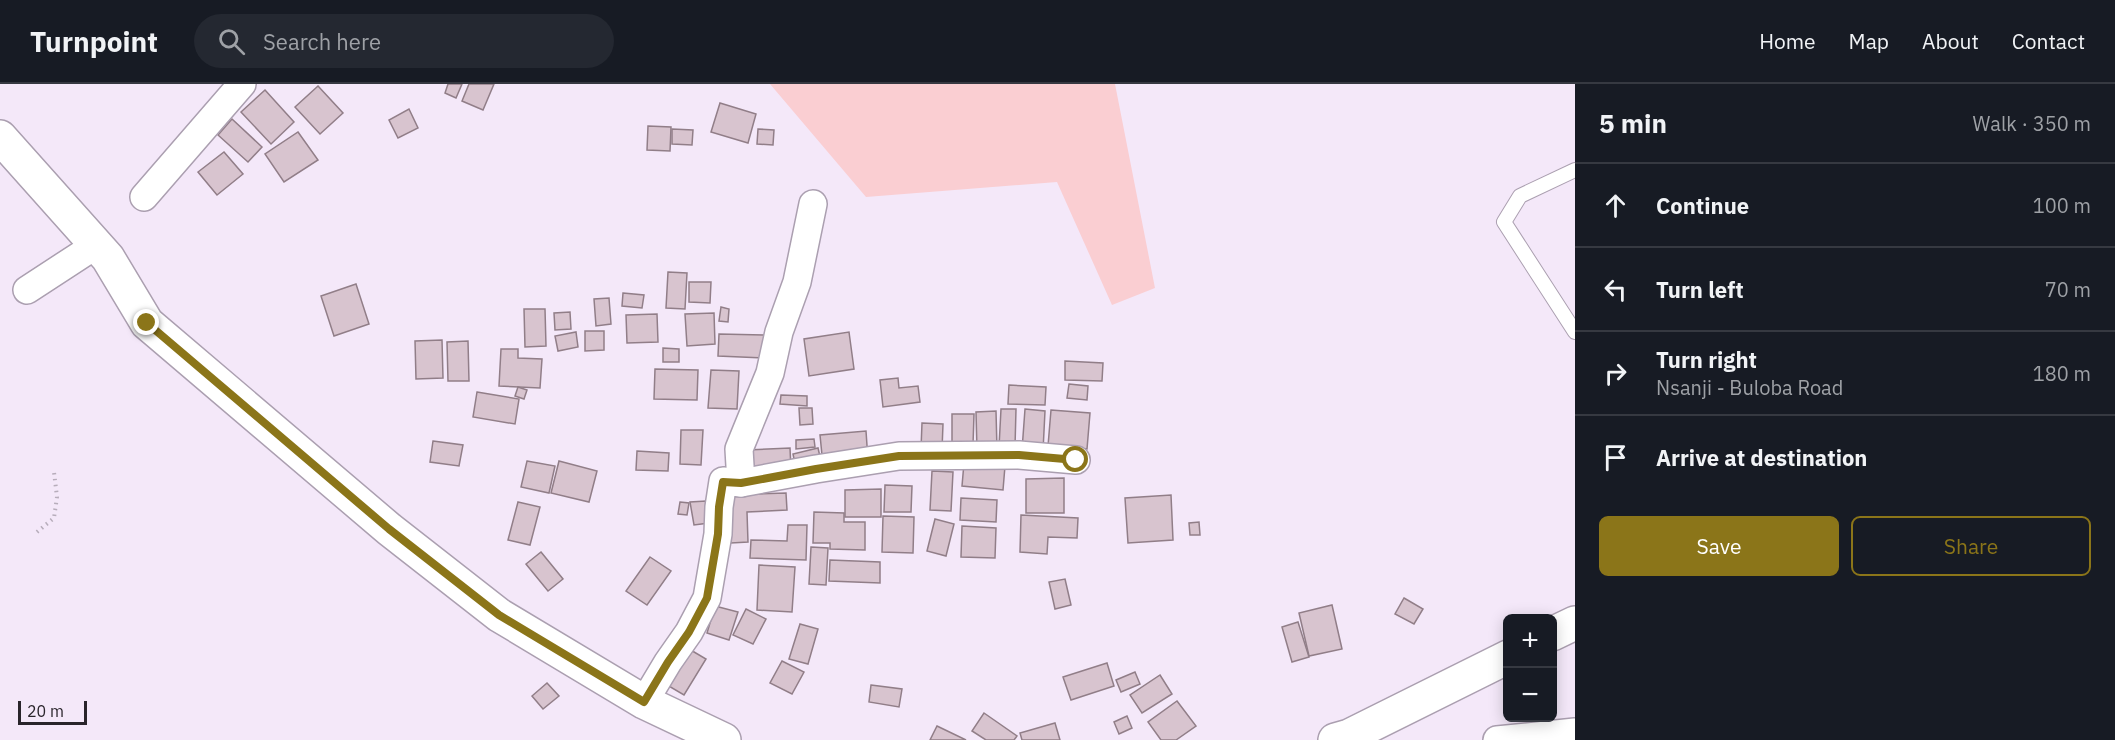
<!DOCTYPE html>
<meta charset="utf-8">
<style>
:root{--surface:#171b24;--page:#242831;--text:#f1f3f6;--muted:#9ea1a6;--line:#363941;--accent:#8b7519}
body{margin:0;font-family:"IBM Plex Sans",sans-serif;background:var(--page);color:var(--text)}
.controls{position:absolute;right:18px;bottom:18px;display:grid;overflow:hidden;border-radius:9px;box-shadow:0 3px 15px #0003}
.controls button{width:54px;height:54px;display:grid;place-items:center;padding:0;border:0;border-bottom:2px solid var(--line);background:var(--surface);color:var(--text);font:30px sans-serif}
.scale{position:absolute;left:18px;bottom:15px;width:69px;box-sizing:border-box;padding-left:6px;border:3px solid #29242b;border-top:0;font-size:16px;line-height:21px;white-space:nowrap;color:#29242b;-webkit-text-stroke:4px #f4e8f9;paint-order:stroke}
.stop{position:absolute;width:18px;height:18px;margin:-14px;border:4px solid #8b7519;border-radius:50%;background:#fff}
.stop.end{background:#8b7519;border-color:#fff;box-shadow:0 2px 6px #0008}
.list{margin:0;padding:0;list-style:none}
h2{display:flex;justify-content:space-between;align-items:center;height:78px;margin:0;padding:0 24px;font-size:26px}
h2 small{font-size:20px;font-weight:400;color:var(--muted)}
.list li{display:grid;grid-template-columns:39px 1fr auto;gap:18px;align-items:center;box-sizing:border-box;height:84px;padding:0 24px;border-top:2px solid var(--line)}
.list b{display:block;font-size:22px;white-space:nowrap}
.list p{margin:0;font-size:20px;white-space:nowrap;color:var(--muted)}
.list em{font-size:20px;font-style:normal;color:var(--muted)}
.actions{display:flex;gap:12px;padding:18px 24px}
.actions a{flex:1;padding:14px 0;border:2px solid var(--accent);border-radius:9px;text-align:center;font-size:21px;color:var(--accent)}
.actions .main{background:var(--accent);color:#fff}
.icon{flex:none;width:33px;height:33px;fill:none;stroke:currentColor;stroke-width:2;stroke-linecap:round;stroke-linejoin:round}
.map{position:relative;flex:none;width:1575px;height:656px;overflow:hidden}
header{display:flex;align-items:center;gap:36px;box-sizing:border-box;height:84px;padding:0 30px;background:var(--surface);border-bottom:2px solid var(--line)}
header strong{font-size:28px}
nav{display:flex;gap:33px;margin-inline-start:auto;font-size:21px}
.search{width:420px;height:54px;background:var(--page);display:flex;align-items:center;gap:15px;box-sizing:border-box;padding:0 21px;border-radius:33px;color:var(--muted);font-size:22px}
main{display:flex}
aside{flex:1;background:var(--surface)}
.map>svg:first-child{display:block}
.green{fill:#faced2}
.building{fill:#d8c4cf;stroke:#917e88;stroke-width:1.5}
.lines{fill:none;stroke-linecap:round;stroke-linejoin:round}
.lane-casing{stroke:#ab9fb0;stroke-width:16}
.street-casing{stroke:#ab9fb0;stroke-width:30}
.secondary-casing{stroke:#ab9fb0;stroke-width:36}
.path{stroke:#b7adbb;stroke-width:4;stroke-dasharray:1.5 4.5;stroke-linecap:butt}
.lane{stroke:#fff;stroke-width:14}
.street{stroke:#fff;stroke-width:27}
.secondary{stroke:#fff;stroke-width:33}
.route{stroke:#8b7519;stroke-width:8}
</style>
<header>
<strong>Turnpoint</strong>
<div class="search"><svg class="icon" aria-label="search" viewBox="0 0 24 24"><circle cx="10" cy="10" r="6"/><path d="M15 15l6 6"/></svg>Search here</div>
<nav><a>Home</a><a>Map</a><a>About</a><a>Contact</a></nav>
</header>
<main>
<div class="map">
<svg width="1575" height="656" viewBox="0 0 1575 656">
<rect width="100%" height="100%" fill="#f4e8f9"/>
<path class="green" d="M770 0H1115L1155 204 1112 221 1057 98 866 113Z"/>
<g class="building">
<path d="M448 0H462L456 14 445 9Z"/>
<path d="M469 0H494L483 26 462 17Z"/>
<path d="M318 2 343 29 320 50 295 23Z"/>
<path d="M265 6 294 38 271 60 241 28Z"/>
<path d="M720 19 756 30 748 59 711 48Z"/>
<path d="M409 25 418 44 398 54 389 36Z"/>
<path d="M232 35 262 63 248 78 218 51Z"/>
<path d="M648 42 671 43 670 67 647 66Z"/>
<path d="M672 45 693 46 692 61 672 60Z"/>
<path d="M758 45 774 46 773 61 757 60Z"/>
<path d="M298 48 318 76 284 98 265 70Z"/>
<path d="M224 68 243 90 217 111 198 88Z"/>
<path d="M668 188 687 189 685 225 666 224Z"/>
<path d="M689 198H711L710 219 689 218Z"/>
<path d="M356 200 369 240 334 252 321 212Z"/>
<path d="M623 209 644 211 642 224 622 222Z"/>
<path d="M609 214 611 240 596 242 594 215Z"/>
<path d="M721 223 729 225 728 238 719 237Z"/>
<path d="M524 225H545L546 262 525 263Z"/>
<path d="M570 228 571 245 555 246 554 229Z"/>
<path d="M714 229 715 260 687 262 685 230Z"/>
<path d="M657 230 658 258 627 259 626 231Z"/>
<path d="M585 247H604V266L585 267Z"/>
<path d="M576 248 578 263 558 267 555 252Z"/>
<path d="M849 248 854 285 809 292 804 255Z"/>
<path d="M719 250 766 251 765 274 718 272Z"/>
<path d="M442 256 443 294 416 295 415 257Z"/>
<path d="M468 257 469 297H448L447 258Z"/>
<path d="M663 264 679 265V278H663Z"/>
<path d="M501 265H518V274L542 275 540 304 499 302Z"/>
<path d="M1065 277 1103 279 1102 297 1065 296Z"/>
<path d="M655 285 698 286 697 316 654 315Z"/>
<path d="M711 286 739 287 737 325 708 324Z"/>
<path d="M898 294 899 304 918 302 920 318 883 323 880 296Z"/>
<path d="M1069 300 1088 302 1087 316 1067 314Z"/>
<path d="M1009 301 1046 303 1045 321 1008 320Z"/>
<path d="M518 303 527 306 524 315 515 312Z"/>
<path d="M477 308 519 315 515 340 473 333Z"/>
<path d="M781 311 807 312V322L780 320Z"/>
<path d="M799 324H812L813 340 800 341Z"/>
<path d="M1001 325H1016L1015 363H999Z"/>
<path d="M1025 325 1045 327 1043 367 1022 366Z"/>
<path d="M1051 326 1090 329 1087 365 1048 362Z"/>
<path d="M996 327 997 366H977L976 328Z"/>
<path d="M952 330H974L973 361H952Z"/>
<path d="M922 339 943 340 942 366 921 365Z"/>
<path d="M681 346H703L701 381 680 380Z"/>
<path d="M866 347 868 376 823 381 820 351Z"/>
<path d="M814 355 815 363 796 365V356Z"/>
<path d="M433 357 463 361 459 382 430 378Z"/>
<path d="M790 364 791 387 747 389V366Z"/>
<path d="M818 364 821 377 796 384 793 370Z"/>
<path d="M637 367 669 369 668 387 636 386Z"/>
<path d="M527 377 555 382 549 409 521 403Z"/>
<path d="M559 377 597 387 589 418 551 409Z"/>
<path d="M964 379 1005 382 1003 406 962 402Z"/>
<path d="M932 387 953 388 951 427 930 426Z"/>
<path d="M1064 394V429H1026V395Z"/>
<path d="M885 401 912 402 911 428H884Z"/>
<path d="M881 405V433H845V406Z"/>
<path d="M786 409 787 426 747 428 748 458 731 459 729 411Z"/>
<path d="M1171 411 1173 456 1128 459 1125 414Z"/>
<path d="M961 414 997 416 996 438 960 436Z"/>
<path d="M706 417 709 439 694 441 690 418Z"/>
<path d="M518 418 540 423 530 461 508 456Z"/>
<path d="M680 418 689 419 687 431 678 430Z"/>
<path d="M814 428 844 429V438H865V466L830 465V459H813Z"/>
<path d="M1021 431 1078 434 1077 454 1048 453 1047 470 1020 468Z"/>
<path d="M883 432 914 433 913 469 882 468Z"/>
<path d="M935 435 954 440 946 472 927 467Z"/>
<path d="M1199 438 1200 451H1190L1189 439Z"/>
<path d="M788 441H807L806 476 750 474 751 456 787 457Z"/>
<path d="M962 442 996 444 995 474 961 473Z"/>
<path d="M811 463 828 464 826 501 809 500Z"/>
<path d="M541 468 563 495 548 507 526 480Z"/>
<path d="M650 473 671 487 647 521 626 507Z"/>
<path d="M830 476 880 478V499L829 497Z"/>
<path d="M759 481 795 483 792 528 757 526Z"/>
<path d="M1065 495 1071 521 1055 525 1049 498Z"/>
<path d="M1404 514 1423 525 1414 540 1395 530Z"/>
<path d="M1332 521 1342 565 1309 572 1299 529Z"/>
<path d="M715 522 738 528 729 556 707 549Z"/>
<path d="M746 525 766 535 753 560 733 551Z"/>
<path d="M1298 538 1309 573 1292 578 1282 543Z"/>
<path d="M800 540 818 545 808 580 789 575Z"/>
<path d="M689 565 706 575 684 611 667 601Z"/>
<path d="M782 577 804 588 792 610 770 599Z"/>
<path d="M1107 579 1114 602 1071 616 1063 593Z"/>
<path d="M1135 588 1140 600 1121 608 1116 596Z"/>
<path d="M1160 591 1172 610 1142 629 1130 611Z"/>
<path d="M547 599 559 612 543 625 532 612Z"/>
<path d="M871 601 902 605 899 623 869 618Z"/>
<path d="M1177 617 1196 642 1176 656H1161L1148 638Z"/>
<path d="M984 629 1017 652 1014 656H986L972 647Z"/>
<path d="M1127 632 1132 644 1119 650 1114 638Z"/>
<path d="M1055 639 1060 656H1022L1020 649Z"/>
<path d="M937 642 966 656H930Z"/>
</g>
<g class="lines">
<g class="lane-casing">
<path id="lane" d="M1575 86 1520 112 1504 138 1575 248"/>
</g>
<g class="street-casing">
<g id="street">
<path d="M144 113 242 0"/>
<path d="M27 206 96 161"/>
<path d="M741 399 816 385 899 372 1019 371 1076 376"/>
<path d="M644 618 668 578 689 548 707 514 718 450 719 423 723 397 741 399 739 365 770 289 779 248 797 198 813 120"/>
<path d="M1497 656 1575 648"/>
</g>
</g>
<g class="secondary-casing">
<g id="secondary">
<path d="M0 53 108 174 147 239 389 445 499 531 644 618 724 656"/>
<path d="M1552 550 1575 539"/>
<path d="M1335 656 1349 652 1508 573"/>
</g>
</g>
<path class="path" d="M37 448 54 434 57 413 54 388"/>
<use href="#lane" class="lane"/>
<use href="#street" class="street"/>
<use href="#secondary" class="secondary"/>
</g>
<g class="lines">
<path class="route" d="M147 239 389 445 499 531 644 618 668 578 689 548 707 514 718 450 719 423 723 398 741 399 816 385 899 372 1019 371 1076 376"/>
</g>
</svg>
<div class="controls">
<button>+</button>
<button>−</button>
</div>
<div class="scale">20 m</div>
<div class="stop" style="left:1076px;top:376px"></div>
<div class="stop end" style="left:147px;top:239px"></div>
</div>
<aside>
<h2>5 min<small>Walk · 350 m</small></h2>
<ul class="list">
<li><svg class="icon" aria-label="ahead" viewBox="0 0 24 24"><path d="M12 20V5M6 11l6-6 6 6"/></svg><div><b>Continue</b></div><em>100 m</em></li>
<li><svg class="icon" aria-label="left" viewBox="0 0 24 24"><path d="M17 20v-9H6M10 6l-5 5 5 5"/></svg><div><b>Turn left</b></div><em>70 m</em></li>
<li><svg class="icon" aria-label="right" viewBox="0 0 24 24"><path d="M7 20v-9h11M14 6l5 5-5 5"/></svg><div><b>Turn right</b><p>Nsanji - Buloba Road</p></div><em>180 m</em></li>
<li><svg class="icon" aria-label="arrive" viewBox="0 0 24 24"><path d="M6 21V4h12l-3 4 3 4H6"/></svg><div><b>Arrive at destination</b></div></li>
</ul>
<div class="actions"><a class="main">Save</a><a>Share</a></div>
</aside>
</main>
